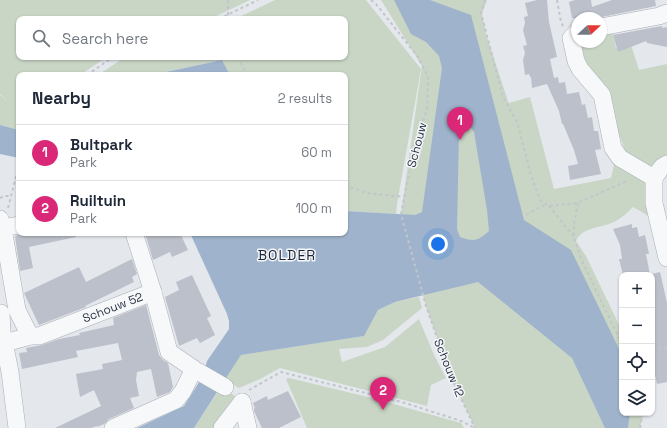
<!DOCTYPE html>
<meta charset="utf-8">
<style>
:root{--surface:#fff;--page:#f6f6f7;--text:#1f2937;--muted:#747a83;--line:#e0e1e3;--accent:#db2777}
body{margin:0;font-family:"Space Grotesk",sans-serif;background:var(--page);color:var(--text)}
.controls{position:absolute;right:12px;bottom:12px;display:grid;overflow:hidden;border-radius:8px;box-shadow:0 1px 3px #0004}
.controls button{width:36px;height:36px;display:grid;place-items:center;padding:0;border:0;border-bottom:1px solid var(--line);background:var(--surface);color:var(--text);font:20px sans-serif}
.compass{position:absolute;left:571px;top:12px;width:36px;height:36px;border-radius:50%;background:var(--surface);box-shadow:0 1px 3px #0004;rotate:68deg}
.you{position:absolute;left:438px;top:244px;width:14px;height:14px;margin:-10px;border:3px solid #fff;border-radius:50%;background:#1a73e8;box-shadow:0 0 0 6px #1a73e833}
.badge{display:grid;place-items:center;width:26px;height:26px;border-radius:50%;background:var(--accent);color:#fff;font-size:13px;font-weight:700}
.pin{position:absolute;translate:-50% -33px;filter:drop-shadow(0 1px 2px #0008)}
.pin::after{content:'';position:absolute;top:21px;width:14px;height:12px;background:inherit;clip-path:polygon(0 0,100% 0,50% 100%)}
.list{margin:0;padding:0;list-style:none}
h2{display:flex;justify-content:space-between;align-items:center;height:52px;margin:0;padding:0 16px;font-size:17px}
h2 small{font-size:13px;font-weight:400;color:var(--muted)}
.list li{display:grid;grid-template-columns:26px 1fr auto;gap:12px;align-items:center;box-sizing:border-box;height:56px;padding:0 16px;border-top:1px solid var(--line)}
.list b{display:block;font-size:15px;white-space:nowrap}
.list p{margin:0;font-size:13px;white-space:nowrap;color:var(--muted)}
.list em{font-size:13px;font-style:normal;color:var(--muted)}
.icon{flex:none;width:22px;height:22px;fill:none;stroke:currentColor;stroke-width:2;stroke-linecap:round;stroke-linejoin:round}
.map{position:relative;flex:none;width:667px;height:428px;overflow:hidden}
.search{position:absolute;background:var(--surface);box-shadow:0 1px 3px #0004;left:16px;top:16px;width:332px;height:44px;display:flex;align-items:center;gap:10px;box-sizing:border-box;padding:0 14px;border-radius:8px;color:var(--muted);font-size:15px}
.panel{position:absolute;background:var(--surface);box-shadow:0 1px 3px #0004;left:16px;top:72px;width:332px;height:164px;border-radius:8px}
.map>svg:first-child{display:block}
.green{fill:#c9d6c5}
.water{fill:#9fb4cc;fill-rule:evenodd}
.building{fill:#bbc0ca}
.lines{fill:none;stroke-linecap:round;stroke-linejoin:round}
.minor-casing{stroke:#a9aeb7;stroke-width:18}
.path{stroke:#c2c5cb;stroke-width:2;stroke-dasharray:3 3;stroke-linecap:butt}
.minor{stroke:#f7f8fa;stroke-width:17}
.labels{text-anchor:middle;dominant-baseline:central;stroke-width:3;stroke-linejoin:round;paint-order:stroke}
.street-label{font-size:12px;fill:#2b3445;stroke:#f4f6f9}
.quarter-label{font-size:14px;letter-spacing:1px;fill:#1d2536;stroke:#f4f6f9}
</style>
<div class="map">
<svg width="667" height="428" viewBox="0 0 667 428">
<rect width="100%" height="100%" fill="#e4e7ec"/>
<g class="green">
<path d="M0 0H250L210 19H19V57H107L80 75H19V130L0 125V95L8 101 0 94Z"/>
<path d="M275 0H366L421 69 397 204 396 214 345 211V75H230L222 60 152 75H98L125 57H345V19H235Z"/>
<path d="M381 0H487L482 14 486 34 508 101 509 103 530 97 554 189 611 178 616 156 646 177 650 219H649L647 215 633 207C628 212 623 217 616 221 603 228 583 226 576 241L586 256 622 331V413H643L640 428H475L450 375 426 306 401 214 422 66Z"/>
<path d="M611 27 616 48 631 45 639 70 667 64V161L656 168 628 158 600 84 590 76 580 42H601V29Z"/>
<path d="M419 297 422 308 383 340 367 347 339 349 342 362 385 347 419 319 434 355 446 378 431 385 427 406 280 368 260 379 239 388 225 380 241 355 363 336 378 310 395 302Z"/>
<path d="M289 378 372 398 461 423 464 428H307L286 379Z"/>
<path d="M221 387 238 398 218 428H194Z"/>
</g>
<g class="water">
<path d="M394 0H430L471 15 524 220 571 250 622 355V413H630L628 428H605L572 358 478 282 395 302 378 310 364 336 241 355 194 428H137L184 406 203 376 207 361 229 329V321L227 314 190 233H345V211L415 215 422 212 442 68 439 56 426 42 411 34ZM466 127 471 128 474 132 487 210 489 231C478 241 474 242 460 237L457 229 459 135 462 129Z"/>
<path d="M222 60 230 75H152Z"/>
<path d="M0 125 19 130V158L0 154Z"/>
</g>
<g class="building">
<path d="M537 0H547L549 22 557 57 550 59 554 78 558 77 559 83 565 82 567 94 579 92 582 105 585 104 588 118 592 117 594 131H598L601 149 595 150 601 174 570 180 568 166 578 164 574 150 563 124H562L559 111 547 84 532 88 531 77H530L529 74 525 75 523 60 525 53 523 46 527 45 523 30 525 23 524 17 528 16 525 3Z"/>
<path d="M575 0H591L592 7 612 0H655L656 6 597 18H572L569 2Z"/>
<path d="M662 26V28L667 27V47L647 43 646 41 618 52 613 35Z"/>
<path d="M632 224V228L637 227 639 237 645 235 649 254H646L650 275H623L619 259H622L620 245 613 229Z"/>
<path d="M25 233H75L76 237 29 247 33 268 20 271 15 236Z"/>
<path d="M145 233H180L188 250 172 257 170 252 153 260Z"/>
<path d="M132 259 137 274 132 277 134 282 85 306 86 307 39 325 24 293 79 267 86 282Z"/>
<path d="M660 272 667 303V382L657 384 652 360V274Z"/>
<path d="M192 275 211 316 207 318 215 335 200 343 197 338 179 346 165 297 179 290 176 282Z"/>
<path d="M146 305 159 355 163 360 168 363 173 387 170 392 157 397 151 369 137 372 136 380 139 396 130 398 134 408 109 419 104 424 97 427V426L91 428H55L101 406 94 390 80 397 76 374 103 369 102 364 122 360 118 343 76 351 78 357 22 369 19 353 27 352 26 348 42 345 59 339 80 335 79 333 114 325 113 318Z"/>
<path d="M288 391 301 417 279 428H262L254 411V409L255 408 253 403 267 396 268 400Z"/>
</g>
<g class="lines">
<g class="minor-casing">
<g id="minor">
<path d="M601 27 659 16 667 13"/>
<path d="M577 32 571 38 576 61 580 69 602 95 613 148 620 158 654 178"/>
<path d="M654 178V203L667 258"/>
<path d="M654 178 662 167 667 164"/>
<path d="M0 219 3 228 17 310 30 336 5 343"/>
<path d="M3 228 19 225"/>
<path d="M134 233 153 292"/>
<path d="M1 313 2 332 10 372 17 428"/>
<path id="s1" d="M30 336H39L153 292 169 352 194 369 183 391 176 400 113 428"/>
<path d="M199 372 225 387"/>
<path d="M242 402 248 428"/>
<path d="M222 428 242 402"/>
</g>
</g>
<g class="path">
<path d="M228 0V19"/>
<path d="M371 0 376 4 418 57 428 77 427 109 414 149 401 214 426 306 450 375 475 428"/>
<path d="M485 0 481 13 503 97 517 122 531 175 540 200 549 206 578 203 629 180"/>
<path d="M557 0 561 22 563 26"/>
<path d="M219 19 258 0"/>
<path d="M238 57 247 75"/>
<path d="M87 75 113 57"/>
<path d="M345 100V105"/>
<path d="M345 185 366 193 404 197"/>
<path d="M0 198 4 196H11"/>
<path d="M578 203 574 224V238L582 261 622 344"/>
<path d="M549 206 574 237"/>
<path d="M8 208 19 165"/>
<path d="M526 215 546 204"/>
<path d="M652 350 667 347"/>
<path d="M249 390 281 372 402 402 461 421 473 427"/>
<path d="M640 428 643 413"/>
</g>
<use href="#minor" class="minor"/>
</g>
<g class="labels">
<g class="street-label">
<text transform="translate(417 145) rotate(-75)">Schouw</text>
<text stroke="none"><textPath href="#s1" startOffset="88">Schouw 52</textPath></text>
<text transform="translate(449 368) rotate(68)">Schouw 12</text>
</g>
<g class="quarter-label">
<text x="287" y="255">BOLDER</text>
</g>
</g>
</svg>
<div class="controls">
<button>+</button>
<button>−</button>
<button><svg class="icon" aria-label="locate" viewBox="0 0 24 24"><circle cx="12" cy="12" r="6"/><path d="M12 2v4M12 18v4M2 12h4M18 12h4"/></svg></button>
<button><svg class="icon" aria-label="layers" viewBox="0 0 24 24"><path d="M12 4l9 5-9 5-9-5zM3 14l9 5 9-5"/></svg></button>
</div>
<svg class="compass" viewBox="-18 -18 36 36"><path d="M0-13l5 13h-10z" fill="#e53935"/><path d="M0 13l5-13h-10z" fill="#747a83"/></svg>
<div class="you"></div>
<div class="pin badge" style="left:460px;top:140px">1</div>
<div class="pin badge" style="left:383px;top:410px">2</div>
<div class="search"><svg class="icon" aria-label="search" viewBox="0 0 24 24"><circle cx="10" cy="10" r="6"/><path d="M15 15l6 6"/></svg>Search here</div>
<section class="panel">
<h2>Nearby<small>2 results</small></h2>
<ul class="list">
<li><span class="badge">1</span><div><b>Bultpark</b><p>Park</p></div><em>60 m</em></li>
<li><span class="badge">2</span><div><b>Ruiltuin</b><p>Park</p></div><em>100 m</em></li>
</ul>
</section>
</div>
